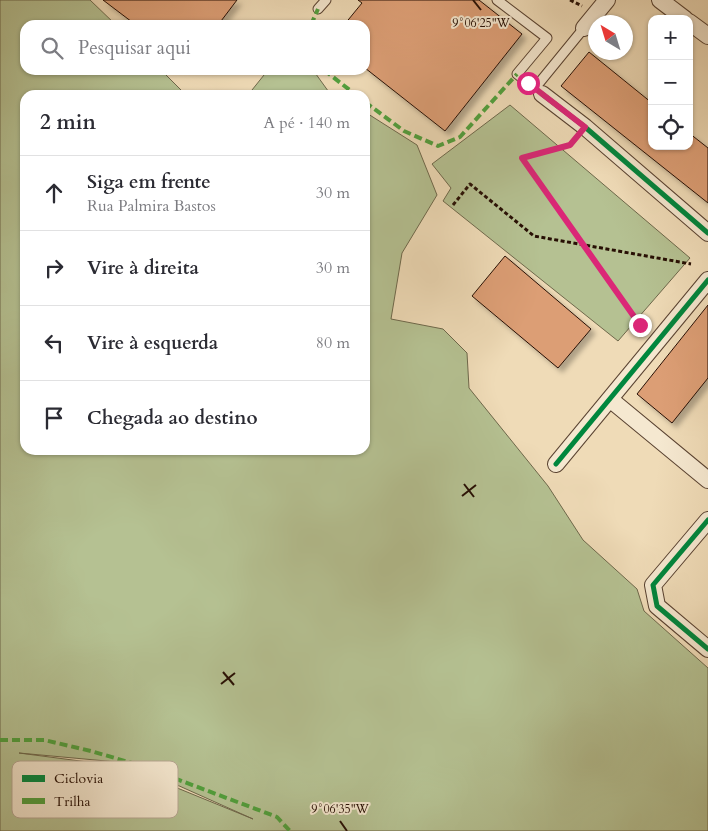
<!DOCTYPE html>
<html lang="pt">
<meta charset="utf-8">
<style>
:root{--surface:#fff;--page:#f7f7f7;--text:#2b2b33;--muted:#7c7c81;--line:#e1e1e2}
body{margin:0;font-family:Cardo,serif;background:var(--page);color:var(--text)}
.controls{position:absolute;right:15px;top:15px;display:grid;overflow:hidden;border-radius:10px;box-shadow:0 1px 4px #0004}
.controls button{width:45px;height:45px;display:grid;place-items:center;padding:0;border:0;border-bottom:1px solid var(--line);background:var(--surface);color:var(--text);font:25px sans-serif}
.compass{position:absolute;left:588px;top:15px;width:45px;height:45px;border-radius:50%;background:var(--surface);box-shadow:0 1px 4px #0004;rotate:322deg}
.stop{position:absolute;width:15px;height:15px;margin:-11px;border:4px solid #db2777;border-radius:50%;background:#fff}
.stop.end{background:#db2777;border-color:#fff;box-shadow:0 1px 5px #0008}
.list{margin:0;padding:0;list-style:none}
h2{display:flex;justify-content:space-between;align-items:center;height:65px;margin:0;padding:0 20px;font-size:21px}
h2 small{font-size:16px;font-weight:400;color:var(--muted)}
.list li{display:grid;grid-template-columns:32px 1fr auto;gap:15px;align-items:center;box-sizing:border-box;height:75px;padding:0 20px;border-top:1px solid var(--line)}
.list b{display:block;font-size:19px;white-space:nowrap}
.list p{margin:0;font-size:16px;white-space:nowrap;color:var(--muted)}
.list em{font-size:16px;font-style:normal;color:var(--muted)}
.icon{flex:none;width:28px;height:28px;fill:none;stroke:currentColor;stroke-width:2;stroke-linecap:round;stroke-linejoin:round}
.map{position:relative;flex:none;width:708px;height:831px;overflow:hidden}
.search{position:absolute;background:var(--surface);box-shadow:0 1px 4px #0004;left:20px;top:20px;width:350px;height:55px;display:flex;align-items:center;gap:12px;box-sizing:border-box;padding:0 18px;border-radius:15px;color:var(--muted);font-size:19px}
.panel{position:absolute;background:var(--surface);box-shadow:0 1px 4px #0004;left:20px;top:90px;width:350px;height:365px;border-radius:15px}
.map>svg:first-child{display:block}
.green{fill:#b5c192;stroke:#6e684b;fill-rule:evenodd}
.building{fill:#dc9e74;stroke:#270f04;filter:url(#shadow)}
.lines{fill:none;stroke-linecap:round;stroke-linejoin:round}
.service-casing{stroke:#594231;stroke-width:11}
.minor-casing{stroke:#594231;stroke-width:18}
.path{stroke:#270f04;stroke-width:3;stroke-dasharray:4 2.5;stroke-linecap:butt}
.service{stroke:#f5e8d0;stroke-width:9}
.minor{stroke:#f5e8d0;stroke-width:16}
.quiet{stroke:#51a03d;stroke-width:4;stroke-dasharray:8 4;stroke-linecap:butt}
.cycleway-casing{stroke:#f5e8d0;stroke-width:8}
.cycleway{stroke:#00873e;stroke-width:5}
.route{stroke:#db2777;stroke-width:6}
.ticks{fill:none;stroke:#270f04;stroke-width:2}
.key{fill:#f5e8d0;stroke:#b7a793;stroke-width:1}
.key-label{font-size:14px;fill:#270f04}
.ticks-label{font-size:12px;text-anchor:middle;fill:#270f04;stroke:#f5e8d0;stroke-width:4;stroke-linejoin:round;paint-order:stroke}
</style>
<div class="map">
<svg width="708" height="831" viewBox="0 0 708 831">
<defs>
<filter id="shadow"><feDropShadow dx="4.5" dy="4.5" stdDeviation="2.5" flood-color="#0004"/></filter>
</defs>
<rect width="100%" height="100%" fill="#efdbb7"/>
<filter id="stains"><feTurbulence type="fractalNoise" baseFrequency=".004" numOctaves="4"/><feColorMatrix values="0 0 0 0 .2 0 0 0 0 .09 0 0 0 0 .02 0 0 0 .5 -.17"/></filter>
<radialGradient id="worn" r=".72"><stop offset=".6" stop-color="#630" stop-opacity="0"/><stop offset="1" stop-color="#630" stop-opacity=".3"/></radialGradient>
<g class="green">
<path d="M0 0H90L116 25H25V70H161L186 95H25V450H365V112L417 145 437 195 402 253 391 319 443 329 467 353 469 388 548 486 583 540 637 589 644 611 708 668V831H0ZM19 753 128 763 253 819 126 767Z"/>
<path d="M268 70H313L331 95H248Z"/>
<path d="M510 105 690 258 618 341 443 201 451 188 432 164Z"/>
</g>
<g class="building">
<path d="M103 0H237L218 25H136Z"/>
<path d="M358 0H479L522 34 445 131 365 68V25H344L362 3Z"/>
<path d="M589 52 652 103V146H689V133L708 148V203L561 86Z"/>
<path d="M505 256 591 329 558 368 472 296Z"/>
<path d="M708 305V378L672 423 637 394Z"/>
</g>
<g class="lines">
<g class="service-casing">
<g id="service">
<path d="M497 0 547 38 517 74 542 94"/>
<path d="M318 9 326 0"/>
<path d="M535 88 584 28"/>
</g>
</g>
<g class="minor-casing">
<g id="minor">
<path d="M660 0 685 19"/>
<path d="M689 22 708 36"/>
<path d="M584 28 607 0"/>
<path d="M542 94 585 127 708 233"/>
<path d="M611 400 708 480"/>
<path d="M556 464 708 280"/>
<path d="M708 520 653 585 657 606 708 649"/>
</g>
</g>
<g class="path">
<path d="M570 0 582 6"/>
<path d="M575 139 570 145 522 158 640 325"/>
<path d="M453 205 470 184 534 236 691 264"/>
</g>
<use href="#service" class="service"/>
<use href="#minor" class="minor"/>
<g class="quiet">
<path d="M311 25 318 9"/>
<path d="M324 70 356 95"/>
<path d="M365 102 404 131 438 146 460 137 517 74"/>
<path d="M0 740H44L91 751 142 766 277 817 290 831"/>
</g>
<g class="cycleway-casing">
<g id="cycleway">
<path d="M542 94 585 127 708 233"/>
<path d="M556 464 708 280"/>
<path d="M708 520 653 585 657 606 708 649"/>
</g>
</g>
<use href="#cycleway" class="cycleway"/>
</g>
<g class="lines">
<path class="route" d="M528 83 585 127 570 145 522 158 640 325"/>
</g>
<path class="ticks" d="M473 0 481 10M464 484 474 497M462 496 476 485M223 672 234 685M221 684 235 673M340 821 347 831"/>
<rect x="12" y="761" width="166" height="57" rx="8" class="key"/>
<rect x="22" y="775" width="23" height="7" fill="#00873e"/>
<rect x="22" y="798" width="23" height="6" fill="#51a03d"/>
<g class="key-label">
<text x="54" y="783">Ciclovia</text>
<text x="54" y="806">Trilha</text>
</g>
<g class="ticks-label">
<text x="481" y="27">9°06'25"W</text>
<text x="340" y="813">9°06'35"W</text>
</g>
<rect width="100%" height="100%" filter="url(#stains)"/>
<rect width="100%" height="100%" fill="url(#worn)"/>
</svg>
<div class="controls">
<button>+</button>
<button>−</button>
<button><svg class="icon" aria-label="locate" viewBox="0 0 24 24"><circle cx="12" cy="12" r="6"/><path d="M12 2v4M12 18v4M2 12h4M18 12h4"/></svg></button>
</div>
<svg class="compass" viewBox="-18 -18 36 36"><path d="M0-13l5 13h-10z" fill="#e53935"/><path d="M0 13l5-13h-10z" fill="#7c7c81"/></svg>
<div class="stop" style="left:528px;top:83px"></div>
<div class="stop end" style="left:640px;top:325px"></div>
<div class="search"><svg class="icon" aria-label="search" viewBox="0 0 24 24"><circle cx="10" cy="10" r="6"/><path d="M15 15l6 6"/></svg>Pesquisar aqui</div>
<section class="panel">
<h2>2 min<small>A pé · 140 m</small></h2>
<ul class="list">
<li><svg class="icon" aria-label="ahead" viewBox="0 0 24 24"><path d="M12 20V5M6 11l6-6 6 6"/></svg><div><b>Siga em frente</b><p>Rua Palmira Bastos</p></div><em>30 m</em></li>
<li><svg class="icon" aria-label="right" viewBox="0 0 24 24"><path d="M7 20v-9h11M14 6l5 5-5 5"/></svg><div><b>Vire à direita</b></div><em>30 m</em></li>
<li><svg class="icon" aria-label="left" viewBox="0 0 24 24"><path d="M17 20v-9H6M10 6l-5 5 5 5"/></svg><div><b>Vire à esquerda</b></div><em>80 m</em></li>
<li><svg class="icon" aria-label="arrive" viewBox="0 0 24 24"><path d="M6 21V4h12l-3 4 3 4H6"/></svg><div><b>Chegada ao destino</b></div></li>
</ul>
</section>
</div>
